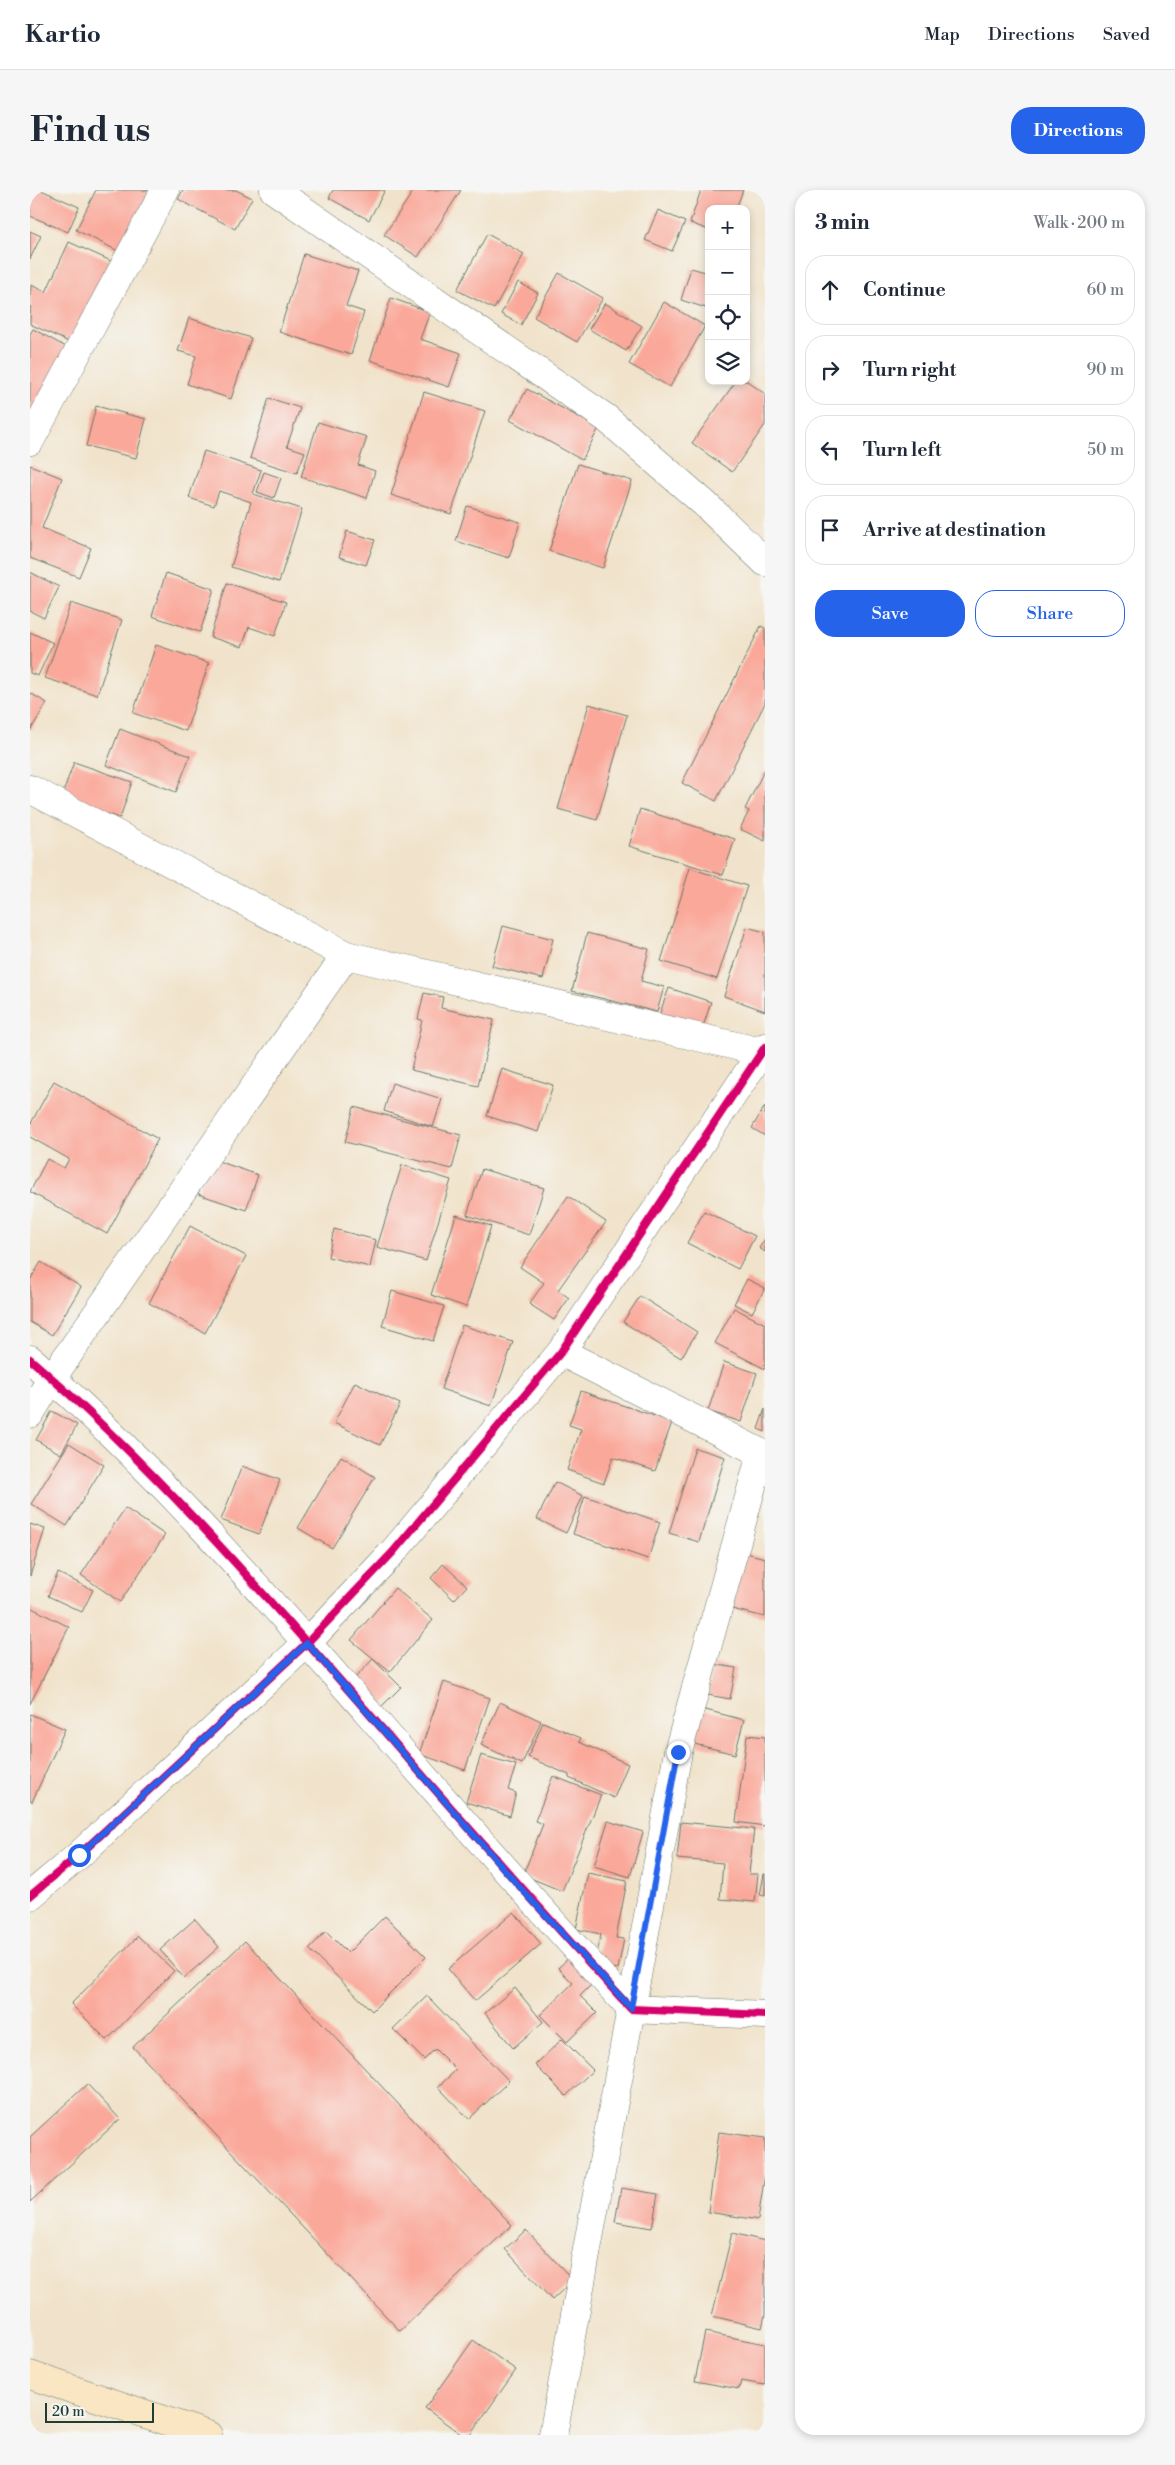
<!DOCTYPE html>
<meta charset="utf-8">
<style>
:root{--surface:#fff;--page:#f6f6f7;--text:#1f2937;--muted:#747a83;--line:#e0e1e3;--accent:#2563eb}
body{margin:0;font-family:"Libre Bodoni",serif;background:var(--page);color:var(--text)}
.controls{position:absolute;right:15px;top:15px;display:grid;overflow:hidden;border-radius:10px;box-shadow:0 2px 8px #0003}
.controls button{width:45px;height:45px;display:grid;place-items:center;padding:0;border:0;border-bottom:1px solid var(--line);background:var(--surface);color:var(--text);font:25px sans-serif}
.scale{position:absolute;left:15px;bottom:12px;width:109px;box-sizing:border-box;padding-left:5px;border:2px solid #1f3d34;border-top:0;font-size:14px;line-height:18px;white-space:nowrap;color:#1f3d34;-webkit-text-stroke:4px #f6f6f2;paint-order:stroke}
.stop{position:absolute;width:15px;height:15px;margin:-11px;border:4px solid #2563eb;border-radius:50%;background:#fff}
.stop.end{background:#2563eb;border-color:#fff;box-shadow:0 1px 5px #0008}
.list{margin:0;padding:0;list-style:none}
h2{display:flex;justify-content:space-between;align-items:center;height:65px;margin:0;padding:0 20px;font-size:21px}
h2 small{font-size:16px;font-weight:400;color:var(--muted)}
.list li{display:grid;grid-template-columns:32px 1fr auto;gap:15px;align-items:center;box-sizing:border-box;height:70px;margin:0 10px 10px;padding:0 10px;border:1px solid var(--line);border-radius:20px}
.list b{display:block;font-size:19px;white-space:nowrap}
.list em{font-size:16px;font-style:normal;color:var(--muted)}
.actions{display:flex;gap:10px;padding:15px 20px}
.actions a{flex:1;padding:11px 0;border:1px solid var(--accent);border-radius:20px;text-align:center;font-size:18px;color:var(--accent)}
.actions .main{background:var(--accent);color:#fff}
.icon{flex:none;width:28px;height:28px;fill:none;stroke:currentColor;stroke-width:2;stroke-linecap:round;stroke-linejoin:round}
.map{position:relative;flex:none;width:735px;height:2245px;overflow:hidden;border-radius:20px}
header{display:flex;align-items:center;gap:30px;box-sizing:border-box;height:70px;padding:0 25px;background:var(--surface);border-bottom:1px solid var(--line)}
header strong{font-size:24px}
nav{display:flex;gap:28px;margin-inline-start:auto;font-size:18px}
.intro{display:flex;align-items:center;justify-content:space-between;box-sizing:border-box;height:120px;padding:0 30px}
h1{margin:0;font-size:35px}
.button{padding:12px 22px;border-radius:20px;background:var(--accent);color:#fff;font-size:18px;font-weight:700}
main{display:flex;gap:30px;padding:0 30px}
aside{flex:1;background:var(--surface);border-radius:20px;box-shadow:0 2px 8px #0003}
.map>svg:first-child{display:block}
.building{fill:#faa89a}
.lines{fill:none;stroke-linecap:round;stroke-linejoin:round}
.minor-casing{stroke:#687769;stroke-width:29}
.tertiary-casing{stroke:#687769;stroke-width:29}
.secondary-casing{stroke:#687769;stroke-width:29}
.minor{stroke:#fff;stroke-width:28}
.tertiary{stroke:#fff;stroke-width:28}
.secondary{stroke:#fbe6c4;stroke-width:28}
.cycleway-casing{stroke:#f6f6f2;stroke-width:11}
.cycleway{stroke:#d6006c;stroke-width:8}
.route{stroke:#2563eb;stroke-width:6}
</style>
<header>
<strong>Kartio</strong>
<nav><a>Map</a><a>Directions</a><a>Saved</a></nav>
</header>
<div class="intro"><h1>Find us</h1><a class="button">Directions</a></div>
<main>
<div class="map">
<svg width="735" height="2245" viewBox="0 0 735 2245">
<rect width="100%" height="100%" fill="#f6f6f2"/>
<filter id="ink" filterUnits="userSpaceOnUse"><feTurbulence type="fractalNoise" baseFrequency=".02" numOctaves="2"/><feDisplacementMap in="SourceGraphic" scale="10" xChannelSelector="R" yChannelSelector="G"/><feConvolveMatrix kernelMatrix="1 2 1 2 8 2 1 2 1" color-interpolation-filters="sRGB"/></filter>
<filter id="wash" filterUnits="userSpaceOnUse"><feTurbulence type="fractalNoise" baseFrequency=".0096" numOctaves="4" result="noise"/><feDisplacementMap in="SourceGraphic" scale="20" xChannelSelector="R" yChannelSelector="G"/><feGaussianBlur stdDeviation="1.12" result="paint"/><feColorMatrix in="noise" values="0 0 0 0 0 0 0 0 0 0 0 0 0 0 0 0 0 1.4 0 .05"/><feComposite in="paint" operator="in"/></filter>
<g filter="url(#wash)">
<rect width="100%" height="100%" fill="#f1e3cb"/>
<g id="blocks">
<g class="building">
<path d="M0 0H11L49 17 38 42 0 26Z"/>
<path d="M66 0H123L92 63 46 40Z"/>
<path d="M153 0H206L222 8 205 39 148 9Z"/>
<path d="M303 0H355L339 30 299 8Z"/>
<path d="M384 0H431L388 67 354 45Z"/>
<path d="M671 0H713L706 19H679V40L660 33Z"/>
<path d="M628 20 655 32 642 61 615 50Z"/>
<path d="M0 41 11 46 0 69Z"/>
<path d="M457 44 494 64 464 119 427 100Z"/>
<path d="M39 52 81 71 43 154 0 134 1 95 16 102Z"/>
<path d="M274 64 328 81 316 116 334 122 321 165 249 142Z"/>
<path d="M661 78 679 83V119L651 110Z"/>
<path d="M529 83 573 108 547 152 504 127Z"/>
<path d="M488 92 508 103 491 135 471 124Z"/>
<path d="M361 108 400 122 390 149 431 163 419 197 340 170Z"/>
<path d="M634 112 675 136 640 197 599 174Z"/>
<path d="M575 113 612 136 596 161 559 139Z"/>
<path d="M159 128 221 148 201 209 157 194 166 166 148 161Z"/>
<path d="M3 139 38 158 0 227V144Z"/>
<path d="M706 191H717L735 204V235L702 282 662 253Z"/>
<path d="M497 199 569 238 552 270 480 230Z"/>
<path d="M394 202 455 221 421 324 361 305Z"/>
<path d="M239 208 270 218 257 256 275 262 267 283 220 268Z"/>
<path d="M66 216 116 229 106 268 56 256Z"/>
<path d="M288 232 337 247 328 275 345 281 337 308 271 287Z"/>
<path d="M174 261 231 280 223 304 272 319 249 392 201 377 221 312 189 301 184 316 159 308Z"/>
<path d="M548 274 602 291 573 378 519 361Z"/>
<path d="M0 275 32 288 12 338 61 358 49 387 0 368Z"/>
<path d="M234 282 251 288 244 308 227 302Z"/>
<path d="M437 316 490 332 479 368 426 351Z"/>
<path d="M317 341 345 350 336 375 309 367Z"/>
<path d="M0 382 29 397 14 428 0 421Z"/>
<path d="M136 383 184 399 170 442 122 426Z"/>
<path d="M197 393 256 412 245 446 219 437 212 457 180 447Z"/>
<path d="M41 413 92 430 67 505 15 488Z"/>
<path d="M731 436 735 438V513L686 611 652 593Z"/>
<path d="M0 442 23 453 8 486 0 483Z"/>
<path d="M126 455 179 473 156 541 103 523Z"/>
<path d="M0 503 17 513 0 541Z"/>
<path d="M559 514 597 525 567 630 528 619Z"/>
<path d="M90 539 160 566 146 602 76 575Z"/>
<path d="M44 572 102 592 90 628 31 608Z"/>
<path d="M735 579V651L710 639 719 621 715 619Z"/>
<path d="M610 619 705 649 693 685 599 656Z"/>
<path d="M660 678 717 696 687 789 631 771Z"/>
<path d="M473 736 523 749 513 789 462 776Z"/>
<path d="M717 737 735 742V821L694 806Z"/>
<path d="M557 743 619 759 611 791 634 797 627 822 542 801Z"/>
<path d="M639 798 681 812 671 843 628 828Z"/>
<path d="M394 803 413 807 411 818 464 830 448 896 381 880 392 830 388 829Z"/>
<path d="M472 879 523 895 508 942 457 926Z"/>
<path d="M24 891 128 949 77 1044 0 1002 17 969 34 978 39 969 0 947V935Z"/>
<path d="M362 893 412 909 403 937 354 921Z"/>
<path d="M735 916V946L722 938Z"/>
<path d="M324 917 431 945 422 979 315 952Z"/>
<path d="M179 968 228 985 216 1020 168 1004Z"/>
<path d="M372 975 421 990 396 1071 347 1057Z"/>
<path d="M452 979 514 998 499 1045 437 1025Z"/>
<path d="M538 1006 576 1032 528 1100 539 1108 524 1130 499 1114 514 1093 490 1077Z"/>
<path d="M674 1021 725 1046 708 1079 657 1053Z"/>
<path d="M426 1025 461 1036 436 1117 401 1105Z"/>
<path d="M160 1036 216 1066 175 1143 119 1113Z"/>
<path d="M304 1039 346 1050 340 1077 298 1067Z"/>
<path d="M735 1049V1062L729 1058Z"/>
<path d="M11 1072 51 1097 22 1145 0 1132V1090Z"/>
<path d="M717 1089 735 1098 722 1123 704 1114Z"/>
<path d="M362 1101 414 1116 403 1151 352 1136Z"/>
<path d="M610 1106 667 1142 651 1168 593 1132Z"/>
<path d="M704 1118 735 1134V1179L685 1153Z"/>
<path d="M432 1135 483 1152 461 1216 411 1199Z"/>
<path d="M694 1172 727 1183 711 1232 678 1221Z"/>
<path d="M325 1192 370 1214 350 1255 304 1233Z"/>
<path d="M551 1201 642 1232 625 1281 583 1267 574 1293 537 1280 551 1239 539 1235Z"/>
<path d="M735 1219V1242L728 1239Z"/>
<path d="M22 1221 47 1235 31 1264 6 1250Z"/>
<path d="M39 1253 74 1275 37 1336 1 1314Z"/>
<path d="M665 1258 695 1267 669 1352 639 1343Z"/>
<path d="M311 1266 345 1287 302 1358 268 1338Z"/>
<path d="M212 1276 250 1290 229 1344 191 1330Z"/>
<path d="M525 1292 553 1306 536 1343 507 1329Z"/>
<path d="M555 1306 630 1332 618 1369 543 1344Z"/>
<path d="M95 1318 135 1345 90 1412 51 1385Z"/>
<path d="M0 1334 15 1339 0 1386Z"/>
<path d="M712 1362 735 1368V1427L698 1418Z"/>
<path d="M413 1374 437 1396 424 1410 401 1388Z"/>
<path d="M28 1383 63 1400 52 1422 18 1406Z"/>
<path d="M365 1398 403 1430 360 1482 321 1450Z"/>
<path d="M0 1417 39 1437 0 1514Z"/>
<path d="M343 1469 371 1497 350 1518 323 1490Z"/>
<path d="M683 1474 706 1478 700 1509 678 1505Z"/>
<path d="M414 1492 460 1508 435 1580 389 1564Z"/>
<path d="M470 1512 511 1531 492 1574 451 1555Z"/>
<path d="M668 1518 714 1530 705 1564 660 1553Z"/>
<path d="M0 1524 35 1539 2 1612 0 1611Z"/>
<path d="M513 1532 551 1548 549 1552 598 1574 584 1608 539 1588V1585L498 1567Z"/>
<path d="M717 1545 735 1547V1636L706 1632Z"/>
<path d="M451 1565 486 1575 478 1600 486 1603 480 1626 436 1612Z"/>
<path d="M523 1586 571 1605 532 1701 493 1685 513 1634 505 1631Z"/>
<path d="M578 1631 613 1642 600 1687 564 1676Z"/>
<path d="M651 1632 724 1639 719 1684H728L725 1712 690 1709 693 1673 647 1669Z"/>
<path d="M558 1683 597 1691 586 1748 594 1749 588 1779 565 1774 571 1744 546 1739Z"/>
<path d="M734 1684H735V1706L730 1705Z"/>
<path d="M484 1722 511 1754 445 1811 418 1779Z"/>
<path d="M355 1726 396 1767 342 1821 279 1759 296 1741 318 1763Z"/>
<path d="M165 1729 189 1757 154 1788 130 1760Z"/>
<path d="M108 1746 144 1781 77 1850 41 1814Z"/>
<path d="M215 1751 482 2035 370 2141 103 1857Z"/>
<path d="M546 1761 570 1786 550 1806 567 1823 537 1852 510 1825 543 1793 528 1778Z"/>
<path d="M485 1798 513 1832 483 1858 455 1823Z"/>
<path d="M397 1806 479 1891 439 1929 408 1897 426 1880 405 1859 394 1870 363 1839Z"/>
<path d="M532 1849 563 1880 536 1906 505 1875Z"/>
<path d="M57 1894 90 1929 0 2012V1947Z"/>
<path d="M689 1942 735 1948V1984L728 2030 678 2022Z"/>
<path d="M591 1998 628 2004 622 2038 585 2032Z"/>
<path d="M496 2040 543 2090 522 2110 475 2059Z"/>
<path d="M702 2043 735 2051V2125L732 2138 682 2126Z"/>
<path d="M675 2142 735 2154V2195L711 2191 709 2199 665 2191Z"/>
<path d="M443 2150 486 2180 440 2245H432L395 2218Z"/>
</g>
</g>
</g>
<g filter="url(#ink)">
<use href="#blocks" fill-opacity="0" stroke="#687769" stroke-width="1"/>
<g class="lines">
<g class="minor-casing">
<g id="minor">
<path d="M244 0 576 228 675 314 735 372"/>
<path d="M0 251 135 0"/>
<path d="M0 599 316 765 732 862"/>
<path d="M531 1162 735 1265"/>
<path d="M0 1169C122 1275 229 1398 335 1519 422 1620 511 1720 601 1819L735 1825"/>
<path d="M0 1224 22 1188 316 765"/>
<path d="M523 2245 648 1562 731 1264"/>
</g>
</g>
<g class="tertiary-casing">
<path id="tertiary" d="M0 1706 49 1665 277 1453 363 1362 531 1162 735 857"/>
</g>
<g class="secondary-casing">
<path id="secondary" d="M0 2185 178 2245"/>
</g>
<use href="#minor" class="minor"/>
<use href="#tertiary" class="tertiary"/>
<use href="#secondary" class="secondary"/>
<g class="cycleway-casing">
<g id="cycleway">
<path d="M0 1169C122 1275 229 1398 335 1519 422 1620 511 1720 601 1819L735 1825"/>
<path d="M0 1706 49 1665 277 1453 363 1362 531 1162 735 857"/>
</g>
</g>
<use href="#cycleway" class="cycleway"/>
</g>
</g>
<g class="lines" filter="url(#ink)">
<path class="route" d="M49 1665 277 1453 486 1693 601 1818 648 1562"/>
</g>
</svg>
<div class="controls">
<button>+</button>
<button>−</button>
<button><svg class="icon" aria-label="locate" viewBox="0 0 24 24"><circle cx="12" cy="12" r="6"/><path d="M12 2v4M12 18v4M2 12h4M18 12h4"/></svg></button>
<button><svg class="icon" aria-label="layers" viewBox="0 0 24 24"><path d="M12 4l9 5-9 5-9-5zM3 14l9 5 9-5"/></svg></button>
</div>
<div class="scale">20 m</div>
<div class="stop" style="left:49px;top:1665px"></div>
<div class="stop end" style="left:648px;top:1562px"></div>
</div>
<aside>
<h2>3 min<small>Walk · 200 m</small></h2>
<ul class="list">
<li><svg class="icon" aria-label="ahead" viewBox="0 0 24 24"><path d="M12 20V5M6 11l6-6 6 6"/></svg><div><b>Continue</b></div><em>60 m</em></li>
<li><svg class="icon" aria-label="right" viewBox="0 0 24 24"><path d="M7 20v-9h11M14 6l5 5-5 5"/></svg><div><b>Turn right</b></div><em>90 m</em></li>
<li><svg class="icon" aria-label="left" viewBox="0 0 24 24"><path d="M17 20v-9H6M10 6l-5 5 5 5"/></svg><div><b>Turn left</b></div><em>50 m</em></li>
<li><svg class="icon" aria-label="arrive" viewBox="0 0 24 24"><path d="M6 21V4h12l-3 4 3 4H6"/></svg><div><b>Arrive at destination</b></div></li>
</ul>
<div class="actions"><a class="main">Save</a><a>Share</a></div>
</aside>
</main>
